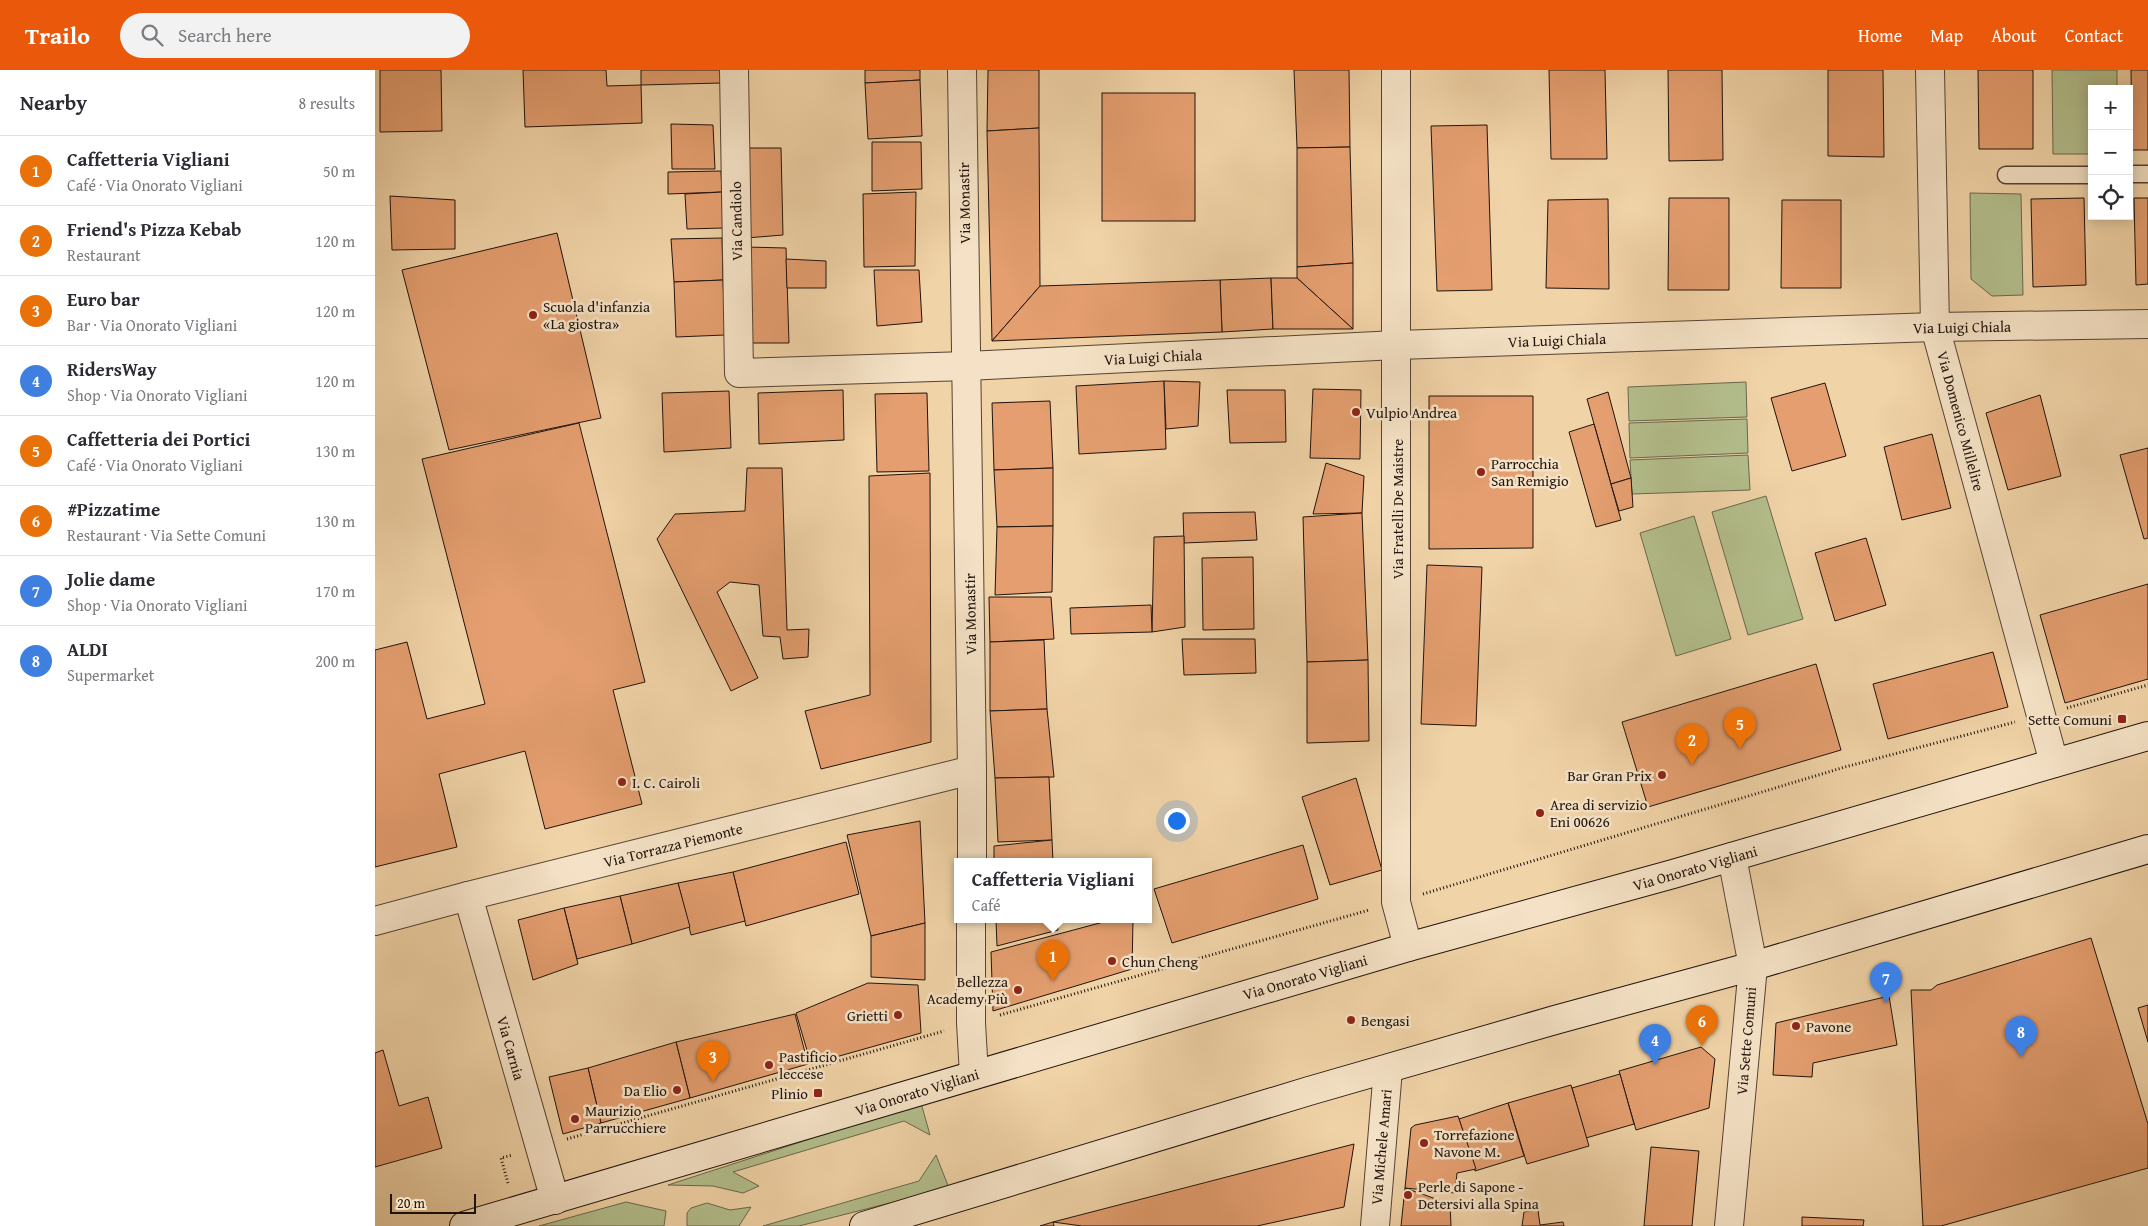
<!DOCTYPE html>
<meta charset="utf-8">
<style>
:root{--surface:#fff;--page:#f2f2f3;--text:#2b2b33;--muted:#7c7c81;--line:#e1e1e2;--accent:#ea580c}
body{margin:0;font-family:"Gentium Book Plus",serif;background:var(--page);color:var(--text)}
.controls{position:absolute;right:15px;top:15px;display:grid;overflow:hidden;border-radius:0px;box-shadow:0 2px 12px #0003}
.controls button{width:45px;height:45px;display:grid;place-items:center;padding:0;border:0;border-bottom:1px solid var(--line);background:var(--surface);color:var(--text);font:25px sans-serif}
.scale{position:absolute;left:15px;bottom:12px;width:86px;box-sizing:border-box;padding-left:5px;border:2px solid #20130c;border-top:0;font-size:14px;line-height:18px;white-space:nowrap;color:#20130c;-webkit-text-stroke:4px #f5e2c6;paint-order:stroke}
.you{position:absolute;left:801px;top:750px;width:18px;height:18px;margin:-12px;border:4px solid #fff;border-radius:50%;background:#1a73e8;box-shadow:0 0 0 8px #1a73e833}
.badge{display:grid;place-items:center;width:32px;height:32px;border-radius:50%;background:var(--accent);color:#fff;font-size:16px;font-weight:700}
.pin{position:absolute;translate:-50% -41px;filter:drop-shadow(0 1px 2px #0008)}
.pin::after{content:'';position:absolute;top:26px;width:18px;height:15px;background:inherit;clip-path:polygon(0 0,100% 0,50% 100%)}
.popup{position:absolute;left:579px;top:788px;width:198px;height:65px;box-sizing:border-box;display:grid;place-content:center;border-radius:0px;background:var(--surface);filter:drop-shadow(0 1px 4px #0005);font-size:16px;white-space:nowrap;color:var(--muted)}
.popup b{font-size:19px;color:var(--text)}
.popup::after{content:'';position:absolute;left:50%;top:100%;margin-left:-10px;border:10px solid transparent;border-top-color:var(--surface)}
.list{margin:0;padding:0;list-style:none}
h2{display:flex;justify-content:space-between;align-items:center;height:65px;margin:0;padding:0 20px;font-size:21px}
h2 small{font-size:16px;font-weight:400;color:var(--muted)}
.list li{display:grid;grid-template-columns:32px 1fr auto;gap:15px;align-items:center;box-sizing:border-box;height:70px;padding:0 20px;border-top:1px solid var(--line)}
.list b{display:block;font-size:19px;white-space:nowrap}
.list p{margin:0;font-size:16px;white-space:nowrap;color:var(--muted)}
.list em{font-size:16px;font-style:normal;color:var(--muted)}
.icon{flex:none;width:28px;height:28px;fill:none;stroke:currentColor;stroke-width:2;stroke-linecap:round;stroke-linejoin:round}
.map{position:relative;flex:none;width:1773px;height:1156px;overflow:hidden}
header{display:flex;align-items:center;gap:30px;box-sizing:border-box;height:70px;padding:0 25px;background:var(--accent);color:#fff}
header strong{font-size:24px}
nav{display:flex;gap:28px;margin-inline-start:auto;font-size:18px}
.search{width:350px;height:45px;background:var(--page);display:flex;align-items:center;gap:12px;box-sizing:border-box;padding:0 18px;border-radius:28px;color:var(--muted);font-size:19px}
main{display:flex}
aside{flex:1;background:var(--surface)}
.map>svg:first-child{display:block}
.green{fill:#b3be8c;stroke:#6a684c}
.building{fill:#e49e6f;stroke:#20130c}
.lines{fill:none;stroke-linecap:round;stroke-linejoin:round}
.lane-casing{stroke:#544333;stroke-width:19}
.street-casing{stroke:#544333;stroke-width:30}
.secondary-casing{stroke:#20130c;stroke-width:30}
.path{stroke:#20130c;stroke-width:3;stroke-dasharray:1 2.5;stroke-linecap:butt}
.lane{stroke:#f5e2c6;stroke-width:16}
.street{stroke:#f5e2c6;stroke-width:28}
.secondary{stroke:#f5e2c6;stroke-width:28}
.poi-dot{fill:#8f2418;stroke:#f5e2c6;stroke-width:2}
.labels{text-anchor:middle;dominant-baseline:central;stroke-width:5;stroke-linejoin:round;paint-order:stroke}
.street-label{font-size:15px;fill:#20130c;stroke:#f5e2c6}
.poi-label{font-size:15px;fill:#20130c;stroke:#f5e2c6;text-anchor:start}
</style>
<header>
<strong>Trailo</strong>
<div class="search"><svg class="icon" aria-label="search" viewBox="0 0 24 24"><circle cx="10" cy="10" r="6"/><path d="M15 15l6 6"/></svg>Search here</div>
<nav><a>Home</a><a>Map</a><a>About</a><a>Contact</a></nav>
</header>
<main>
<aside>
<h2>Nearby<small>8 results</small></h2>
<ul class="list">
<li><span class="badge" style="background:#e8710a">1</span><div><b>Caffetteria Vigliani</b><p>Café · Via Onorato Vigliani</p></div><em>50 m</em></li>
<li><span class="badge" style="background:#e8710a">2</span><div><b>Friend's Pizza Kebab</b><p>Restaurant</p></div><em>120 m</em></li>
<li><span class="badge" style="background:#e8710a">3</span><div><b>Euro bar</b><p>Bar · Via Onorato Vigliani</p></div><em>120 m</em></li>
<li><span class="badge" style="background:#3f7fe0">4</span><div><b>RidersWay</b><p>Shop · Via Onorato Vigliani</p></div><em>120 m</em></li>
<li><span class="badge" style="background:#e8710a">5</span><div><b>Caffetteria dei Portici</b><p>Café · Via Onorato Vigliani</p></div><em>130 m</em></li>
<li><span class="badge" style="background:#e8710a">6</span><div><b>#Pizzatime</b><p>Restaurant · Via Sette Comuni</p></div><em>130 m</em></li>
<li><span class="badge" style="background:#3f7fe0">7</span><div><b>Jolie dame</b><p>Shop · Via Onorato Vigliani</p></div><em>170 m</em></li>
<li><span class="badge" style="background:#3f7fe0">8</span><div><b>ALDI</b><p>Supermarket</p></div><em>200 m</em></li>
</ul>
</aside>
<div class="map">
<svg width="1773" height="1156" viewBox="0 0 1773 1156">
<rect width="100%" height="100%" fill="#f0d3a7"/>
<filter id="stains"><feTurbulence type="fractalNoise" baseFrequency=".004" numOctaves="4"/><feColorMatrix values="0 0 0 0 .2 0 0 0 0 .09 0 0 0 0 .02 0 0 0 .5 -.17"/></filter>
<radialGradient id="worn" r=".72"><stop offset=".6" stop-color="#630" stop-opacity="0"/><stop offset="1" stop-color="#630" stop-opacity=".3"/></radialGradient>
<g class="green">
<path d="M1677 0H1742V19H1717V84H1678Z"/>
<path d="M1595 123 1646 124 1648 225 1617 226 1596 209Z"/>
<path d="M1371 312 1372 347 1254 351 1253 317Z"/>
<path d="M1372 349 1373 383 1255 388 1254 353Z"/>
<path d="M1373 385 1375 420 1257 424 1255 390Z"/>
<path d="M1391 426 1428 549 1373 565 1337 442Z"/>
<path d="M1319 446 1356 569 1301 586 1265 463Z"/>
<path d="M546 1033 555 1065 529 1051 358 1102 384 1116 368 1123 338 1116 293 1115Z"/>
<path d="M561 1085 574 1118 424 1156H388L544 1111Z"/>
<path d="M251 1132 291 1141 289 1156H164Z"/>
<path d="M332 1133 355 1140 376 1137 364 1156H312V1143L316 1138Z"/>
</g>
<g class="building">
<path d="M5 0H66L67 61 5 62Z"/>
<path d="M148 0H231L232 16 266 15 267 53 150 57Z"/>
<path d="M266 0H346V13L266 15Z"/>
<path d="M490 0H545V10L490 13Z"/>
<path d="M613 0H664V58L612 61Z"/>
<path d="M919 0H974L975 77 922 78Z"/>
<path d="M1174 0H1230L1232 89H1176Z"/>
<path d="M1293 0H1347L1348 90 1294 91Z"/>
<path d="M1453 0H1508L1509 87 1453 86Z"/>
<path d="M1603 0H1658V79H1604Z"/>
<path d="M1756 0H1773V80H1757Z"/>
<path d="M545 10 547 66 493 69 490 13Z"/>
<rect x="727" y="23" width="93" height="128"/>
<path d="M296 54 338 55 340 99H297Z"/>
<path d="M1112 55 1117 220 1062 221 1056 56Z"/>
<path d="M664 58 665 216 617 271 612 61Z"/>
<path d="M497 72H546L547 119 497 121Z"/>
<path d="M975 77 978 193 922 197V78Z"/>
<path d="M369 78H406L408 165 371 168Z"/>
<path d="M346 101 347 122 293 124V102Z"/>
<path d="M347 122 348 158 312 159 310 124Z"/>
<path d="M541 122 540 196 489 197 488 124Z"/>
<path d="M15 126 80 130V179L17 180Z"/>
<path d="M1294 128H1354V220H1293Z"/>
<path d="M1709 128 1711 215 1658 217 1656 129Z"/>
<path d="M1759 128H1773V214L1761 215Z"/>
<path d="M1233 129 1234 219 1171 218 1173 130Z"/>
<path d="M1407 130H1466V218H1406Z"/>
<path d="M182 163 226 348 74 380 27 200Z"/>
<path d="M347 168 348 210 299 212 296 169Z"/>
<path d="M370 177 411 178 414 273H371Z"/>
<path d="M411 189 451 191V218H412Z"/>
<path d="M978 193V259L922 208V197Z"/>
<path d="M499 200H544L547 252 502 256Z"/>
<path d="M896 208 898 259 847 262 845 210Z"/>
<path d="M896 208H922L978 259H898Z"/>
<path d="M348 210 350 265 301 267 299 212Z"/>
<path d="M845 210 847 262 617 271 665 216Z"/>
<path d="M789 311 791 379 704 384 701 316Z"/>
<path d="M789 311 825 312 823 356 791 359Z"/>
<path d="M1450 313 1471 386 1417 401 1396 328Z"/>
<path d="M938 319 986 320 985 389 935 388Z"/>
<path d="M468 320 469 370 384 374 383 323Z"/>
<path d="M852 320H910L911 372 855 373Z"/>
<path d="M354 321 356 378 289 382 287 323Z"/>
<path d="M1233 322 1256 408 1236 414 1212 329Z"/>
<path d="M552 323 554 401 502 402 500 324Z"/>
<path d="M1665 325 1686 406 1633 420 1611 343Z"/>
<path d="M1054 326H1158V478L1054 479Z"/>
<path d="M675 331 678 398 619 400 617 333Z"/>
<path d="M204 353 270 612 238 620 267 734 170 759 150 681 64 704 82 777 0 797V580L32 572 52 649 110 634 47 389Z"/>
<path d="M1219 354 1246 450 1221 457 1194 362Z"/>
<path d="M1557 364 1576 438 1527 450 1509 377Z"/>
<path d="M1773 378V468L1769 469 1745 385Z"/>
<path d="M951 393 989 406 987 443 938 444Z"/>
<path d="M372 398H407L412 560 434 559 433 587 408 589 405 567 388 566 384 515 355 512 342 522 383 608 356 621 282 469 300 444 370 441Z"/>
<path d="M678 398V456L622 457 619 400Z"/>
<path d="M555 403 556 672 446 699 430 641 495 625 494 406Z"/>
<path d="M1256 408 1258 437 1244 441 1236 414Z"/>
<path d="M880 442 882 470 809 473 808 443Z"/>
<path d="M987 443 993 590 932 592 928 447Z"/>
<path d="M678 456 677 522 620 525 622 457Z"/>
<path d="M809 466 810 557 777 562 779 467Z"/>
<path d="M1491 468 1511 535 1460 551 1440 483Z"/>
<path d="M878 487 879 559 828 560 827 488Z"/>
<path d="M1052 495 1107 497 1101 656 1046 654Z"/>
<path d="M1773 514V609L1690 633 1665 545Z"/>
<path d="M614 527H676L679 569 615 572Z"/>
<path d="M776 535 777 562 696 564 695 538Z"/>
<path d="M807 569H880L881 603 809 605Z"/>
<path d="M669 570 672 639 615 641V572Z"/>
<path d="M1618 582 1633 637 1513 669 1498 614Z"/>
<path d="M993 590 994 671 932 673V592Z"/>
<path d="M1441 594 1466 680 1273 737 1247 652Z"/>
<path d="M672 639 679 707 620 708 615 641Z"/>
<path d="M674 707 677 770 623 772 620 708Z"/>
<path d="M981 708 1007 800 955 815 927 727Z"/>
<path d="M545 751 550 853 496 866 472 765Z"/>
<path d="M677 770 678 792H619V776Z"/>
<path d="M471 772 484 824 371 856 358 802Z"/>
<path d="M928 775 943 829 797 873 779 819Z"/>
<path d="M358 802 370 851 316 865 303 813Z"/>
<path d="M303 813 315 857 257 874 245 826Z"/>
<path d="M245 826 257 874 202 889 189 838Z"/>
<path d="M189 838 203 894 158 910 143 850Z"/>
<path d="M621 850H682L683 860 622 876Z"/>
<path d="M736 850H758L757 899 618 941 616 882Z"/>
<path d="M550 853V910L496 907V866Z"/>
<path d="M1716 868 1773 1054V1098L1566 1156H1548L1536 920H1556L1562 915Z"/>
<path d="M493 913 543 915 546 963 436 994 421 943Z"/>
<path d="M1514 926 1522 975 1438 993 1437 1007 1398 1005 1401 953Z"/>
<path d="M1773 935V972L1763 938Z"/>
<path d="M420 944 433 994 315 1028 301 972Z"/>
<path d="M301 972 315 1028 226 1053 213 998Z"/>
<path d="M1326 977 1340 989 1334 1038 1261 1060 1244 1001Z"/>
<path d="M8 980 24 1036 53 1027 67 1078 0 1097V983Z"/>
<path d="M213 998 226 1053 188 1064 174 1007Z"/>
<path d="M1245 1004 1259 1054 1211 1068 1197 1018Z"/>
<path d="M1196 1015 1214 1076 1152 1094 1133 1033Z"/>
<path d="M1133 1033 1149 1086 1100 1101 1084 1049Z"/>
<path d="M1083 1046 1101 1099 1082 1103 1080 1123 1030 1118 1036 1058 1040 1055Z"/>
<path d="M979 1074 969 1137 882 1156H707L678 1152Z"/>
<path d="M1276 1077 1324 1081 1317 1156H1269Z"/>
<path d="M1030 1118 1075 1134 1076 1156H1026Z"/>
<path d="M1163 1140 1165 1155 1188 1152 1189 1156H1147L1149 1142Z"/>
<path d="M1427 1147 1489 1150 1488 1156H1427Z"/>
<path d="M678 1152 679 1156H665Z"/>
</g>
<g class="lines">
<g class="lane-casing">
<g id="lane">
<path d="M1754 104H1773"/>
<path d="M1631 105H1717"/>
</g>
</g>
<g class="street-casing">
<g id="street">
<path d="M359 0 364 303 592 296 1022 275 1560 257 1773 254"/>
<path d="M587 0 597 700V792"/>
<path d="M1021 0V832L1033 877"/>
<path d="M1555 0 1560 257 1679 693"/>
<path d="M93 826 180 1130"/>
<path d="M596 850V953L599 1005"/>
<path d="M0 851 93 826 597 700"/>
<path d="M1000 1156 1013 999"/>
<path d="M1354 1156 1378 896 1357 787"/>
</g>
</g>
<g class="secondary-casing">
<g id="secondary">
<path d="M89 1156 1033 877 1298 804 1773 666"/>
<path d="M489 1156 934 1021 1180 950 1378 896 1773 779"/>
</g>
</g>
<g class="path">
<path d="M1692 638 1773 615"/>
<path d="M1048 824 1470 697 1640 652"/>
<path d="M625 945 994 840"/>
<path d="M192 1069 569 961"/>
<path d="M133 1113 126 1088 138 1085"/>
</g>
<use href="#lane" class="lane"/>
<use href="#street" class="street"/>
<use href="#secondary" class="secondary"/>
</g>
<g class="poi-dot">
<circle cx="158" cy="245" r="5"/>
<circle cx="981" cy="342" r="5"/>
<circle cx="1106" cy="402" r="5"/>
<rect x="1742" y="644" width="10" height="10" rx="2.5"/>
<circle cx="1287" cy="705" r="5"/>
<circle cx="247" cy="712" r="5"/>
<circle cx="1165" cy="743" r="5"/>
<circle cx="737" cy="891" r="5"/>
<circle cx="643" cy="920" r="5"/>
<circle cx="523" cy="945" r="5"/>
<circle cx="976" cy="950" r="5"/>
<circle cx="1421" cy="956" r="5"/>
<circle cx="394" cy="995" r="5"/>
<circle cx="302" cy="1020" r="5"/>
<rect x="438" y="1018" width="10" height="10" rx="2.5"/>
<circle cx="200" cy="1049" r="5"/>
<circle cx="1049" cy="1073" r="5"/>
<circle cx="1033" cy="1125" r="5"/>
</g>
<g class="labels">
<g class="street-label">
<text transform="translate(589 133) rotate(-91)">Via Monastir</text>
<text transform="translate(361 151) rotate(-91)">Via Candiolo</text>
<text transform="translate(1587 257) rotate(-1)">Via Luigi Chiala</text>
<text transform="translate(1182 270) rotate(-2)">Via Luigi Chiala</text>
<text transform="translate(778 287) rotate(-3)">Via Luigi Chiala</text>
<text transform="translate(1586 351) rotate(75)">Via Domenico Millelire</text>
<text transform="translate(1022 439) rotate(-90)">Via Fratelli De Maistre</text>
<text transform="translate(595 544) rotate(-91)">Via Monastir</text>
<text transform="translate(298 775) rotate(-14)">Via Torrazza Piemonte</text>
<text transform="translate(1320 798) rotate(-16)">Via Onorato Vigliani</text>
<text transform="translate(930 907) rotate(-16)">Via Onorato Vigliani</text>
<text transform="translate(1371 971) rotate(-85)">Via Sette Comuni</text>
<text transform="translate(136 978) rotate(74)">Via Carnia</text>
<text transform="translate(542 1022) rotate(-17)">Via Onorato Vigliani</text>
<text transform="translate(1006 1077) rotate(-85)">Via Michele Amari</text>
</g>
<g class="poi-label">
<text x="168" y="236">Scuola d'infanzia<tspan x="168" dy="17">«La giostra»</tspan></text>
<text x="991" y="342">Vulpio Andrea</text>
<text x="1116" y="393">Parrocchia<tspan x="1116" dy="17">San Remigio</tspan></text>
<text x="1737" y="649" text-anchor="end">Sette Comuni</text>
<text x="1277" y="705" text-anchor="end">Bar Gran Prix</text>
<text x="257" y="712">I. C. Cairoli</text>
<text x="1175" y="734">Area di servizio<tspan x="1175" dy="17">Eni 00626</tspan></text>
<text x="747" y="891">Chun Cheng</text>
<text x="633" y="911" text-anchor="end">Bellezza<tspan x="633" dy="17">Academy Più</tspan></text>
<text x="513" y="945" text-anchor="end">Grietti</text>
<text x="986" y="950">Bengasi</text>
<text x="1431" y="956">Pavone</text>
<text x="404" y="986">Pastificio<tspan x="404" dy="17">leccese</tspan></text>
<text x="292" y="1020" text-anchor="end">Da Elio</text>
<text x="433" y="1023" text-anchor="end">Plinio</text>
<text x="210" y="1040">Maurizio<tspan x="210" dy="17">Parrucchiere</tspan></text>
<text x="1059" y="1064">Torrefazione<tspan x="1059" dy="17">Navone M.</tspan></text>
<text x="1043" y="1116">Perle di Sapone -<tspan x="1043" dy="17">Detersivi alla Spina</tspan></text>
</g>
</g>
<rect width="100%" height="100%" filter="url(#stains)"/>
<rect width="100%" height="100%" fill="url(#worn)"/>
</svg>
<div class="controls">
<button>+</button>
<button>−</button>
<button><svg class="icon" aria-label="locate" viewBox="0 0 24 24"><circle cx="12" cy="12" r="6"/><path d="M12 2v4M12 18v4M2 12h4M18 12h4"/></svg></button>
</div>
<div class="scale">20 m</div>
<div class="you"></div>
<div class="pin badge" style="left:678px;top:911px;background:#e8710a">1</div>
<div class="popup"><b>Caffetteria Vigliani</b>Café</div>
<div class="pin badge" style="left:1317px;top:695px;background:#e8710a">2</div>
<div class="pin badge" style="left:338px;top:1012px;background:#e8710a">3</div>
<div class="pin badge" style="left:1280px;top:995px;background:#3f7fe0">4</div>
<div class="pin badge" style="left:1365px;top:679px;background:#e8710a">5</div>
<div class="pin badge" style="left:1327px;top:976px;background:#e8710a">6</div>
<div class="pin badge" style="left:1511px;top:933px;background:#3f7fe0">7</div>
<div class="pin badge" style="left:1646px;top:987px;background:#3f7fe0">8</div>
</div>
</main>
